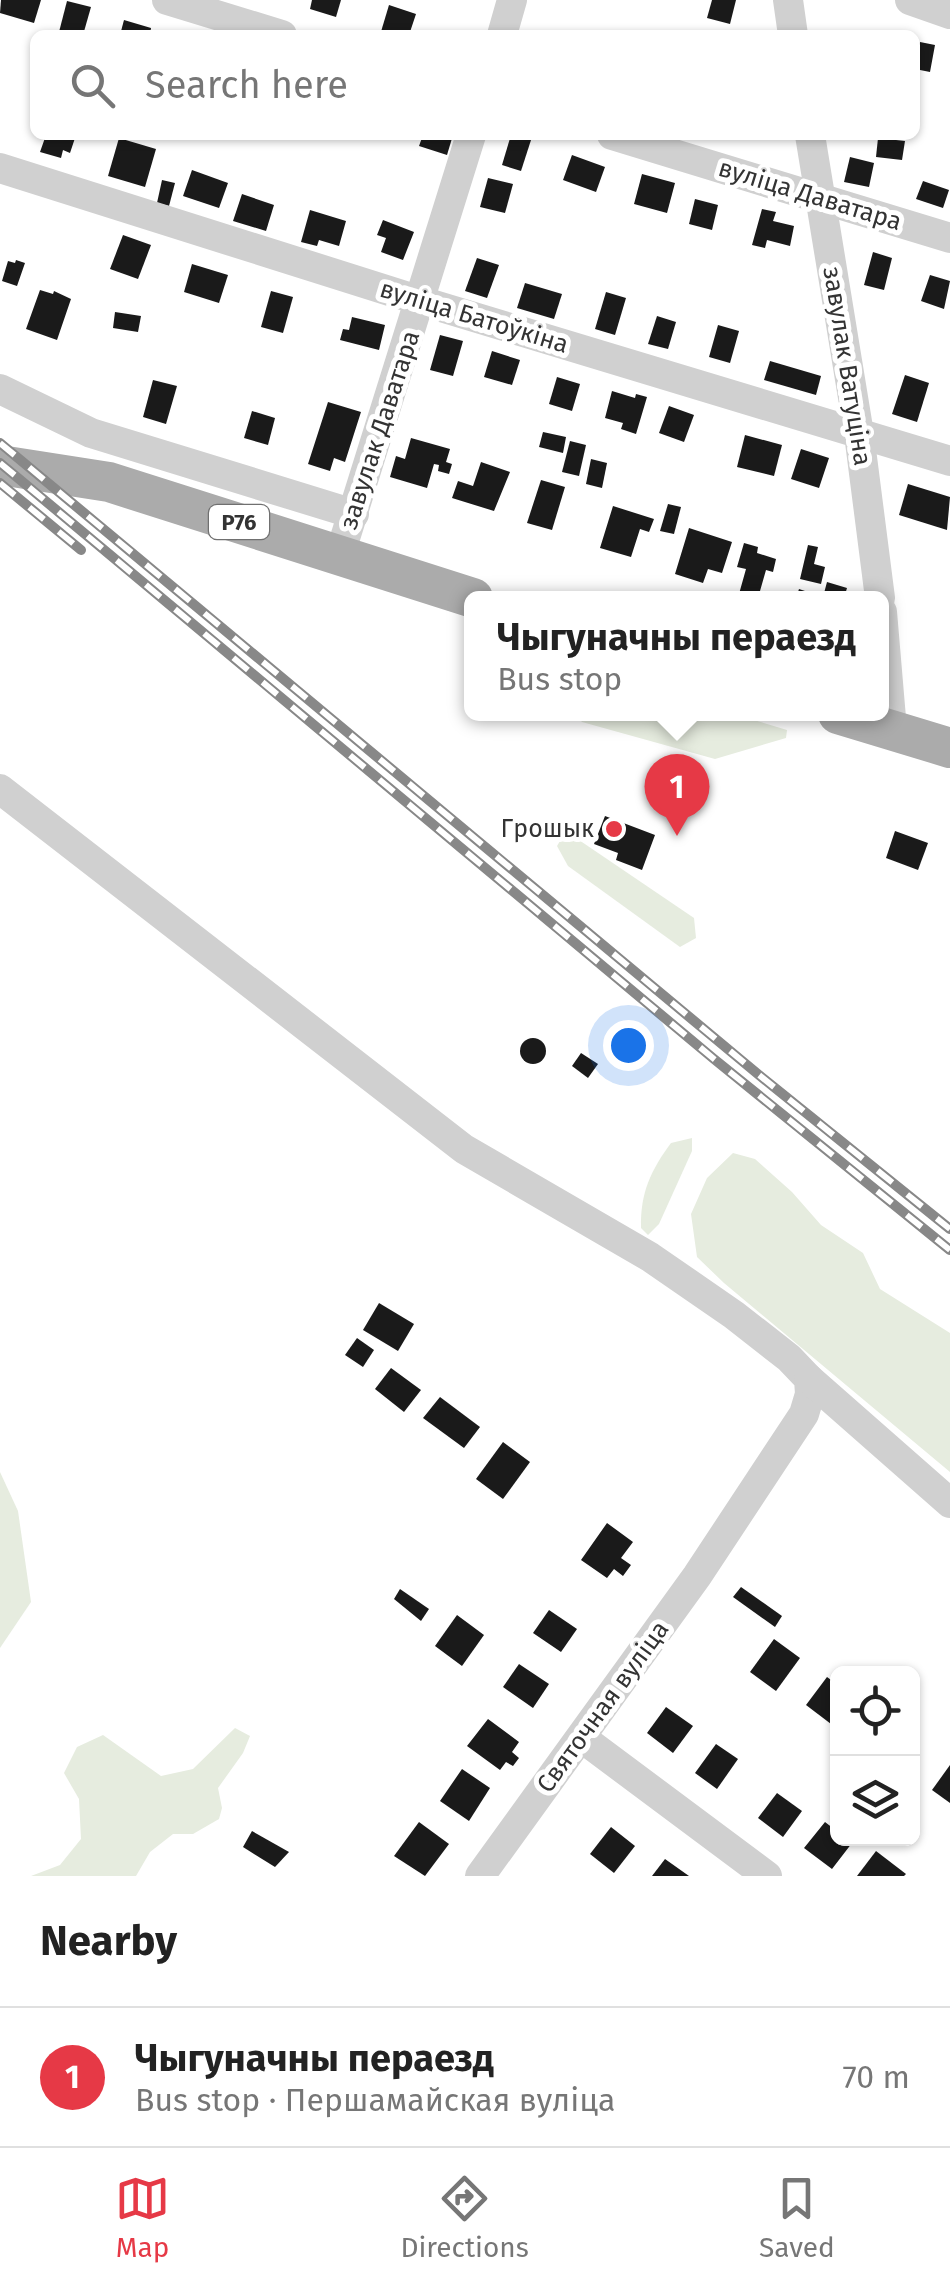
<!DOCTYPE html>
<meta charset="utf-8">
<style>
:root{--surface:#fff;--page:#f6f6f6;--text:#222;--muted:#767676;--line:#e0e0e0;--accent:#e63946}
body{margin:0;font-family:"Fira Sans",sans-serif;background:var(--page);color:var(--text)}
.controls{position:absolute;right:30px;bottom:30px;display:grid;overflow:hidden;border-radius:15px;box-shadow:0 2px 8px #0004}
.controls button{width:90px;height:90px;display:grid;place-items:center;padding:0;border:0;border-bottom:2px solid var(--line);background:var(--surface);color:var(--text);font:50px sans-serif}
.you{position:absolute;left:628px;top:1045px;width:35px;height:35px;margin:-25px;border:8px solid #fff;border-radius:50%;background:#1a73e8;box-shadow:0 0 0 15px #1a73e833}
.badge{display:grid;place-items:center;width:65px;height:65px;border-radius:50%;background:var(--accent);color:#fff;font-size:32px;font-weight:700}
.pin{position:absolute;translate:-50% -82px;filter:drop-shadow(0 2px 5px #0008)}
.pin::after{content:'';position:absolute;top:52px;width:35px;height:30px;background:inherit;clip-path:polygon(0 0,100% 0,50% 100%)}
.popup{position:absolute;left:464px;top:591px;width:425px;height:130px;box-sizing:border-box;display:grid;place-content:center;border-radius:15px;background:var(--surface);filter:drop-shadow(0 2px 8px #0005);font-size:32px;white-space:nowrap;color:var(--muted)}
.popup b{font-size:38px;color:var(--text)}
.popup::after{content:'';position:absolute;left:50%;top:100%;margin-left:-20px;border:20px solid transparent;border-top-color:var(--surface)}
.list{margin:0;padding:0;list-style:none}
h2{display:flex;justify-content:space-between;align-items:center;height:130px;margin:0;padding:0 40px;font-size:42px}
h2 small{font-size:32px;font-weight:400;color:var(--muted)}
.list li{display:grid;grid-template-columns:65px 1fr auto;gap:30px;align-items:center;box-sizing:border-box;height:140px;padding:0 40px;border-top:2px solid var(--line)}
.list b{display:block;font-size:38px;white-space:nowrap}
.list p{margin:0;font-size:32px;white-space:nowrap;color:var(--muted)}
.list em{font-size:32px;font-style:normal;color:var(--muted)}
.icon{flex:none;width:55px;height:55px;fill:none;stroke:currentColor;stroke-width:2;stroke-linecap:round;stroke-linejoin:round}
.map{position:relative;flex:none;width:950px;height:1876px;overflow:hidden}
.search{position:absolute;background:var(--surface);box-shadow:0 2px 8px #0004;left:30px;right:30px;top:30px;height:110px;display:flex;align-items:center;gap:25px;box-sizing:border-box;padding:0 35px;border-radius:15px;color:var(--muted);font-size:38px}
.sheet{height:270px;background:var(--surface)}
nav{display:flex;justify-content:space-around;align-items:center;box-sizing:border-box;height:140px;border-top:2px solid var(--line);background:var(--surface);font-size:28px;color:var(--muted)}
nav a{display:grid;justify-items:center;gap:5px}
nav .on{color:var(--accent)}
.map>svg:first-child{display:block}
.green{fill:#e6ecdf}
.building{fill:#1a1a1a}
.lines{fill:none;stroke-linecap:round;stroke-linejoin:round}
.minor{stroke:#d0d0d0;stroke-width:30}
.major{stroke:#ababab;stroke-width:40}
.rail-casing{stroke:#888;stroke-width:10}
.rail{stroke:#fff;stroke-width:6;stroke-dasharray:19;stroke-linecap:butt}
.poi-dot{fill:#e63946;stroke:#fff;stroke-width:4}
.labels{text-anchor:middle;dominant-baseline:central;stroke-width:10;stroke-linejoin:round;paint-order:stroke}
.shield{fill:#fff;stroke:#707070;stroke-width:2.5}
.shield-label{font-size:22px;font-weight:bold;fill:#333}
.street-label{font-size:25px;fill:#333;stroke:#fff}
.poi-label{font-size:25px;fill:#333;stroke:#fff;text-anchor:end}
</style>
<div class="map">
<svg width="950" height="1876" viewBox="0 0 950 1876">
<rect width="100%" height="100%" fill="#fff"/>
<g class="green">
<path d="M575 714H734L787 730 786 738 715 759 582 722Z"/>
<path d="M563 836 576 838 694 918 696 938 680 947 568 866 557 846Z"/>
<path d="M692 1138V1151L659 1224 648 1235 641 1228C640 1193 651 1170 671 1143Z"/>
<path d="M733 1153 755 1159 792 1192 821 1225 863 1253 880 1289 950 1333V1472L724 1283 697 1257 691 1214 707 1178Z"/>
<path d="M0 1472 18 1511 31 1602 0 1648Z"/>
<path d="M235 1728 250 1736 243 1753 218 1788 222 1808 219 1819 193 1834H173L150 1852 136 1876H31L60 1865 81 1839 79 1799 64 1773 77 1747 103 1735 161 1776 193 1769Z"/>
</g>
<g class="building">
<path d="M1 0H41L34 23 0 13Z"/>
<path d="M312 0H341L336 17 310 9Z"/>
<path d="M712 0H736L730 24 707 18Z"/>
<path d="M67 1 91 7 83 35 59 32Z"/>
<path d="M389 5 416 14 409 35H380Z"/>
<path d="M124 20 151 28 150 35H120Z"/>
<path d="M920 42 935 45 930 72 915 69V45L919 46Z"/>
<path d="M46 135H76L70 153 63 150 61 158 40 152Z"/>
<path d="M423 135H453L447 155 419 146Z"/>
<path d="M511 135 531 140 521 171 502 165Z"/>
<path d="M119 138 156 149 145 187 108 176Z"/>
<path d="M878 138 905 141 902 160 876 157Z"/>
<path d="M572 155 605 167 596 192 563 180Z"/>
<path d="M850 157 874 163 869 187 844 182Z"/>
<path d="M192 170 228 183 219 208 183 196Z"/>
<path d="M642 174 675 183 667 213 634 204Z"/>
<path d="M488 178 513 184 505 213 480 207Z"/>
<path d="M162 180 175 183 169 206 157 203Z"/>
<path d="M923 181 949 190 943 208 916 199Z"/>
<path d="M242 194 274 205 266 231 233 221Z"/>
<path d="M695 199 718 205 712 230 689 224Z"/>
<path d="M762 209 776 212 773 221 794 226 790 246 767 240 765 248 752 245Z"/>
<path d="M310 210 346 221 339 246 319 240 317 246 301 242Z"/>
<path d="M383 220 414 232 403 260 381 252 386 238 377 235Z"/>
<path d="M123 235 151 245 138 279 110 269Z"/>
<path d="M873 252 892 258 884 290 864 285Z"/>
<path d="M477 258 499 265 487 298 465 291Z"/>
<path d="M16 260 25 263 17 286 2 281 8 261 15 263Z"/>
<path d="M192 264 228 275 219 303 184 292Z"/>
<path d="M930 275 950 281 944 309 921 301Z"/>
<path d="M525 283 562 294 554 319 517 308Z"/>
<path d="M40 290 53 294 54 291 71 299 57 340 26 329Z"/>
<path d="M271 291 293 297 283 333 261 327Z"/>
<path d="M606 292 626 298 615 335 595 329Z"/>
<path d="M115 312 141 316 138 332 113 328Z"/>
<path d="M657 316 676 322 668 349 648 344Z"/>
<path d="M352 317 385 325 379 350 340 340 343 329 349 330Z"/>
<path d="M718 325 739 331 730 363 709 357Z"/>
<path d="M440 335 463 341 453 376 430 370Z"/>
<path d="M492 351 520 360 512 385 484 377Z"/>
<path d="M770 361 821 376 816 395 764 380Z"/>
<path d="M905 375 929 383 917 422 892 414Z"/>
<path d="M557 377 580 384 572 411 549 404Z"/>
<path d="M153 380 177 386 166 424 143 417Z"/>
<path d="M612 391 635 398 636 394 647 397 636 434 621 429 623 423 605 418Z"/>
<path d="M328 402 361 412 345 462 334 458 330 471 308 464Z"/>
<path d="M669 406 694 415 684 442 659 433Z"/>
<path d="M252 411 275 418 268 445 244 438Z"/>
<path d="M543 432 566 437 563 453 539 447Z"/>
<path d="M745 435 782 445 774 476 737 467Z"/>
<path d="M411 438 450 449 446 462 452 464 449 474 438 471 439 465 434 464 427 488 390 477 396 456 405 459Z"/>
<path d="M570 441 586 445 579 476 562 472Z"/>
<path d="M801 449 829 458 819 488 791 479Z"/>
<path d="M591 459 607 463 602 488 586 484Z"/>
<path d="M481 462 510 472 494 511 452 498 458 481 473 486Z"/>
<path d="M541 480 565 487 552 530 527 523Z"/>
<path d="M908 484 950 497 947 530 899 515Z"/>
<path d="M668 504 681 507 674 534 660 531Z"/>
<path d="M613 506 654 519 649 532 640 529 631 557 600 548Z"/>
<path d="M689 528 732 542 722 573 708 569 703 583 675 574Z"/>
<path d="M744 543 758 547 757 553 776 559 773 572 766 570 758 598 739 594 746 569 737 567Z"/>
<path d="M808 545 818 547 814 564 825 567 821 584 800 579Z"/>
<path d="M827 582 847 588 844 598H796L799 589 823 597Z"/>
<path d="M605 816 655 835 642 870 616 860 618 853 594 844Z"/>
<path d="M895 831 928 843 918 870 886 858Z"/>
<circle cx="533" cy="1051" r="13"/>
<path d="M581 1053 598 1064 588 1078 572 1066Z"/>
<path d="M379 1303 414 1324 398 1351 363 1330Z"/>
<path d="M357 1338 374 1350 363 1367 345 1355Z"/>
<path d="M391 1368 421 1390 404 1412 375 1389Z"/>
<path d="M440 1397 480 1427 464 1448 423 1418Z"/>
<path d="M503 1442 530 1462 503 1499 476 1479Z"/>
<path d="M607 1523 633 1542 621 1558 631 1565 623 1576 614 1569 607 1578 581 1560Z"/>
<path d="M741 1587 782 1616 775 1627 733 1597Z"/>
<path d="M400 1589 429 1609 421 1621 394 1599Z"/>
<path d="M549 1610 577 1629 561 1652 533 1633Z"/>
<path d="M457 1615 484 1635 462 1666 435 1646Z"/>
<path d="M774 1639 800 1658 776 1691 750 1672Z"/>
<path d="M519 1664 549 1684 533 1708 503 1687Z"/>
<path d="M827 1677 838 1685V1715L831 1724 806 1705Z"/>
<path d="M666 1707 693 1726 673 1753 647 1733Z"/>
<path d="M488 1719 519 1742 512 1752 519 1758 513 1766 506 1762 500 1770 467 1746Z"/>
<path d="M716 1744 738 1759 717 1789 695 1773Z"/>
<path d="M950 1765V1803L932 1790Z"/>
<path d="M462 1769 490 1788 469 1821 440 1801Z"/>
<path d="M777 1793 802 1811 783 1837 758 1818Z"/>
<path d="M419 1822 449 1844 425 1876 394 1856Z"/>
<path d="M825 1822 838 1832V1838L852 1843 832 1869 804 1848Z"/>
<path d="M611 1827 635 1846 614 1873 590 1854Z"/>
<path d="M252 1831 289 1852 275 1867 243 1847Z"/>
<path d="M876 1851 906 1874 904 1876H857Z"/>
<path d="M665 1859 689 1876H652Z"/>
</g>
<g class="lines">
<g class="minor">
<path d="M167 0 282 35"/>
<path d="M788 0 793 35"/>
<path d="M910 0 950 14"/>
<path d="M502 35 512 0"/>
<path d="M612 135 950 238"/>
<path d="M810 135 859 434 880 598"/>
<path d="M0 168 421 301 950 461"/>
<path d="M0 389 91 433 354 514"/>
<path d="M340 554 471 135"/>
<path d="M882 612 892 730"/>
<path d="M0 789 464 1149 650 1257 734 1315 789 1358 809 1379 810 1394 804 1414 697 1576 480 1876"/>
<path d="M809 1379 950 1503"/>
<path d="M582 1738 767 1876"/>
</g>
<g class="major">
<path d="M0 465 109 482 473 598"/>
<path d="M838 714 950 748"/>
</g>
<g class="rail-casing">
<g id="rail">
<path d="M0 443 759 1075 950 1229"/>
<path d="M0 463 714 1059 950 1250"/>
<path d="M0 483 81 550"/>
</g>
</g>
<use href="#rail" class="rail"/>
</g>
<circle class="poi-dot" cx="614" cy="829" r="10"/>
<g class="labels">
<rect class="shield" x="209" y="505" width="60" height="34" rx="8"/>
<g class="shield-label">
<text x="239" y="522">Р76</text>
</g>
<g class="street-label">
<text transform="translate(810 195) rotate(17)">вуліца Даватара</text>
<text transform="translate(474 317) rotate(17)">вуліца Батоўкіна</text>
<text transform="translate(847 366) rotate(81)">завулак Ватуціна</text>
<text transform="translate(380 430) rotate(-72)">завулак Даватара</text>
<text transform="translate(603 1707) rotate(-54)">Святочная вуліца</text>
</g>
<g class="poi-label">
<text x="594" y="829">Грошык</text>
</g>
</g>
</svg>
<div class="controls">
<button><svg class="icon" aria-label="locate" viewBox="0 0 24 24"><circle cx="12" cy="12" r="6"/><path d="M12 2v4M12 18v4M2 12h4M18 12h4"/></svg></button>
<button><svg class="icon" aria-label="layers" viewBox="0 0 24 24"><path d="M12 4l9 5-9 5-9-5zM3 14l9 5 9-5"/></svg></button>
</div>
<div class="you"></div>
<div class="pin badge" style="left:677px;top:836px">1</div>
<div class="popup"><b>Чыгуначны пераезд</b>Bus stop</div>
<div class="search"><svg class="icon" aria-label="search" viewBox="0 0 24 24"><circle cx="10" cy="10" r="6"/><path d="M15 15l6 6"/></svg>Search here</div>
</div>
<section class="sheet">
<h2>Nearby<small></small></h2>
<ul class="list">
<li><span class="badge">1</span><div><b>Чыгуначны пераезд</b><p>Bus stop · Першамайская вуліца</p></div><em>70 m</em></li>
</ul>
</section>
<nav>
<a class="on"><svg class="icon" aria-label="map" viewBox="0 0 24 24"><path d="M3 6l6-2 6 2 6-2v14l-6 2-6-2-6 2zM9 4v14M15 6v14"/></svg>Map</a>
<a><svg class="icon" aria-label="directions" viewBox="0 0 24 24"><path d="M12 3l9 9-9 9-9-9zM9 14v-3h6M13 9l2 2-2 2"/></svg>Directions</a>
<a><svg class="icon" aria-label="saved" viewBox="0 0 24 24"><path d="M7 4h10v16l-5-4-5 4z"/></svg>Saved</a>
</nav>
